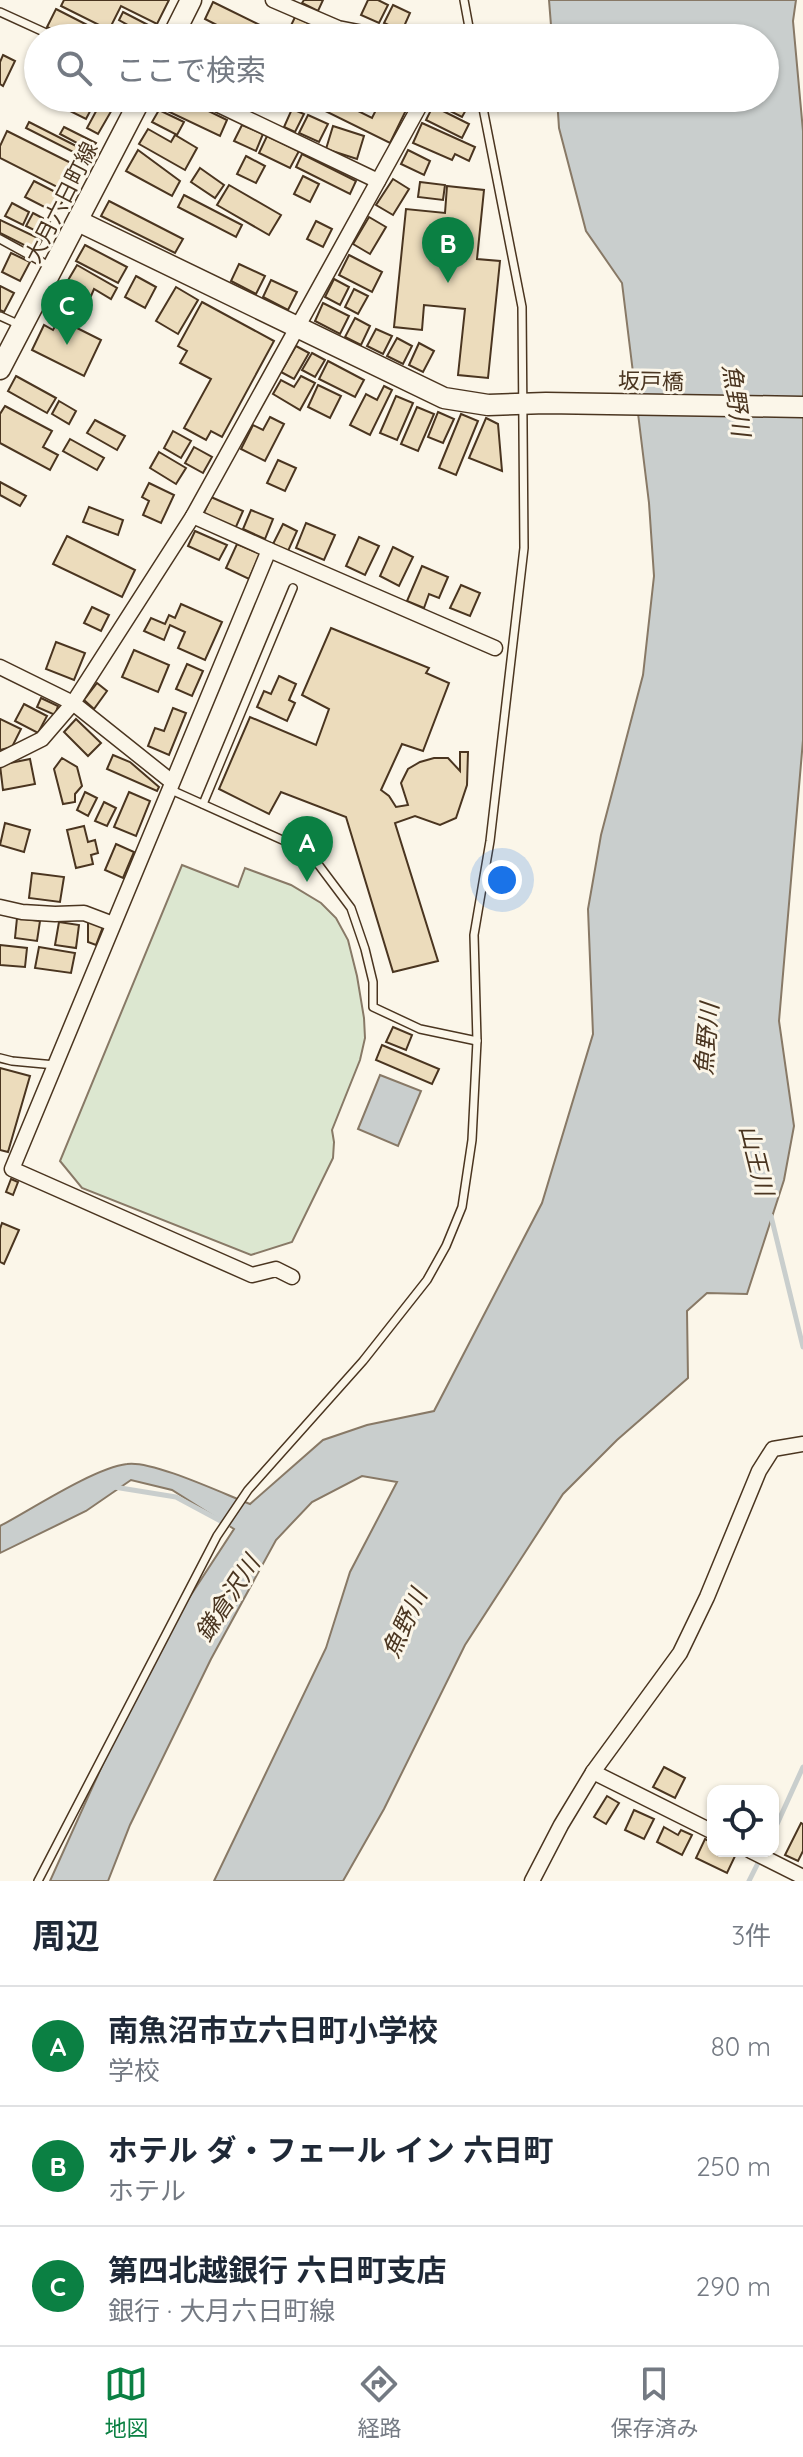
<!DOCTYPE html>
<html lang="ja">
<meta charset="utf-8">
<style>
:root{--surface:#fff;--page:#f2f2f3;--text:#1f2937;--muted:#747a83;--line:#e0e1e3;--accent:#0b8043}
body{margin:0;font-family:Quicksand,"Noto Sans JP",sans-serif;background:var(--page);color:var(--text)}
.controls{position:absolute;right:24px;bottom:24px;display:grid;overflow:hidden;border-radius:16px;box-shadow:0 2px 6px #0004}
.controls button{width:72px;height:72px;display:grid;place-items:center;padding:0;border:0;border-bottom:2px solid var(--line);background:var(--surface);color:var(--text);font:40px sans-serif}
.you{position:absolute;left:502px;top:880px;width:28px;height:28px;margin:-20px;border:6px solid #fff;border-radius:50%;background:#1a73e8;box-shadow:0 0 0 12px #1a73e833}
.badge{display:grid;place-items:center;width:52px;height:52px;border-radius:50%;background:var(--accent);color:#fff;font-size:26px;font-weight:700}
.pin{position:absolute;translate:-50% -66px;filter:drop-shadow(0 2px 4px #0008)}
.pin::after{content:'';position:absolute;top:42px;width:28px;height:24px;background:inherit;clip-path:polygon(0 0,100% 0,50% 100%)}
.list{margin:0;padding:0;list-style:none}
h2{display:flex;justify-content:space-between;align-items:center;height:104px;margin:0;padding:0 32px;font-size:34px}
h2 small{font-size:26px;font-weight:400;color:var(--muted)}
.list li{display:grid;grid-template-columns:52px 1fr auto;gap:24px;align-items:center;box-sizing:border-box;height:120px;padding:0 32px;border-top:2px solid var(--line)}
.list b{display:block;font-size:30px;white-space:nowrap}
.list p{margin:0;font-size:26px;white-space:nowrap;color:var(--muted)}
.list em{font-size:26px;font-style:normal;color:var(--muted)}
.icon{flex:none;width:44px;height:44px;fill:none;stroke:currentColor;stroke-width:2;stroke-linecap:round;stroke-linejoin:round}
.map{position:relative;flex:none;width:803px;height:1881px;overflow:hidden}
.search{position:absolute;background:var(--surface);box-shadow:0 2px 6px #0004;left:24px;right:24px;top:24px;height:88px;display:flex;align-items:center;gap:20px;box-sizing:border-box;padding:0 28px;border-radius:44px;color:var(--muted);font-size:30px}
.sheet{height:464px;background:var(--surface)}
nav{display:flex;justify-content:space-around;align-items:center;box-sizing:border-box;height:112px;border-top:2px solid var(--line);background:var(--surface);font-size:22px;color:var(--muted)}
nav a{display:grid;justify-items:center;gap:4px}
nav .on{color:var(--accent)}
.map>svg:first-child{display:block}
.green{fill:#dce7d0;stroke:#887966;stroke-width:2}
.water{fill:#c9cecd;stroke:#887966;stroke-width:2}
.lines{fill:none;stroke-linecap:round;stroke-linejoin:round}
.stream{stroke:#c9cecd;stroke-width:5}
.building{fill:#ecdcbc;stroke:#4a3520;stroke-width:2}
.lane-casing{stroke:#4a3520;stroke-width:10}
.street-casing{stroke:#4a3520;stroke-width:17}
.secondary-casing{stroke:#4a3520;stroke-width:23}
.lane{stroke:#fbf6e9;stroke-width:7}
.street{stroke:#fbf6e9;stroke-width:14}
.secondary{stroke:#fbf6e9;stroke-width:20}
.labels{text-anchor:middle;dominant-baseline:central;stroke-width:6;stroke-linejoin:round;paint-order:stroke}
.street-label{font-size:22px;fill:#4a3520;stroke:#fbf6e9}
.water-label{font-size:24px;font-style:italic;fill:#4a3520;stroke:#fbf6e9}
</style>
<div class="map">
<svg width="803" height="1881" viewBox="0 0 803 1881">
<rect width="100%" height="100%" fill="#fbf6e9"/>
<path class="green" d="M182 865 238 887 245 868 291 885 321 903 336 918 348 940 357 976 364 1018 365 1038 360 1060 332 1130 334 1142 333 1158 292 1242 251 1255 82 1188 60 1161Z"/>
<g class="water">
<path d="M549 0H796L793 21 803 131V740L779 1021 794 1126 784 1180 747 1294 707 1293 687 1311 688 1378 617 1440 563 1494 465 1645 384 1809 343 1881H214L326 1648 350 1572 397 1482 362 1476 312 1502 276 1540 211 1659 130 1825 108 1881H50L153 1653 234 1529 172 1490 131 1480 86 1511 0 1553V1526C32 1509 94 1468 127 1464 152 1460 224 1494 250 1504L323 1440 367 1425 434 1411 542 1203 593 1034 588 909 601 835 643 675 654 576 649 503 622 283 586 231 559 128 557 98H765V38H552Z"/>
<path d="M380 1075 421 1091 398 1146 358 1129Z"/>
</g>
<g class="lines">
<g class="stream">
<path d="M771 1216 803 1347"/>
<path d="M114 1487 176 1497 228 1525"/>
<path d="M773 1833 803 1767"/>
<path d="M749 1881 761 1857"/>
</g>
</g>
<g class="building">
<path d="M64 0H169L157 24 121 6 109 30 61 6Z"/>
<path d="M304 0H323L318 11 302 3Z"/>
<path d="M368 0H378L388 5 379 23 361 15Z"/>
<path d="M213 2 278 34 276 38H242L205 19Z"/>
<path d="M393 5 410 13 402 31 384 23Z"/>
<path d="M56 9 103 33 101 38H69L47 27Z"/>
<path d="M123 12 156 29 152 38 128 37 133 28 119 20Z"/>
<path d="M295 17 328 32 325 38H296L287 34Z"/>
<path d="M3 55 15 61 3 86 0 84V62Z"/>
<path d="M69 98 96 100 86 119 64 108Z"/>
<path d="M164 98H182L227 120 220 136 159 107Z"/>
<path d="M304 98H332L372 118 382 98H412L390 143 303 100Z"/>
<path d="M434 98H464L467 108 462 117 432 102Z"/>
<path d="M101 102 113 108 98 134 87 128Z"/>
<path d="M433 106 469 124 462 138 426 120Z"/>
<path d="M292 109 304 114 295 132 284 127Z"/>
<path d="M159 110 184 122 177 135 152 122Z"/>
<path d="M308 115 328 124 319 142 299 133Z"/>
<path d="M29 122 90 153 87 159 26 128Z"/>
<path d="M422 123 475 147 469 161 455 154 452 160 413 143Z"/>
<path d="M242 125 263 134 256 151 234 141Z"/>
<path d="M333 126 364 136 357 159 326 149Z"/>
<path d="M64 127 96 143 92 151 60 134Z"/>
<path d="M148 129 171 142 175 135 197 148 185 170 139 144Z"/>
<path d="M7 131 75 165 63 190 0 158V146Z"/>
<path d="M267 136 299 151 290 168 259 153Z"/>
<path d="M138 150 180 181 172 196 126 171Z"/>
<path d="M408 150 430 161 424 175 401 164Z"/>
<path d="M302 154 356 181 350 194 296 167Z"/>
<path d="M246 156 265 166 256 183 237 174Z"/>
<path d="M200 168 224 185 215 198 191 182Z"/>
<path d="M303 176 319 184 310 202 294 194Z"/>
<path d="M393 179 409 189 393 215 376 205Z"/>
<path d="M34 181 65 197 56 213 25 197Z"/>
<path d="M420 182 445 185 443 200 418 197Z"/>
<path d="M229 185 281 215 269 235 217 205Z"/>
<path d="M447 186 484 190 477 259 500 261 488 378 458 375 465 309 424 305 422 330 394 327 406 209 445 213Z"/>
<path d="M184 195 242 225 236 237 178 207Z"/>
<path d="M109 201 183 239 175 253 101 216Z"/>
<path d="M12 203 29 212 23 225 5 216Z"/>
<path d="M33 213 50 222 44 235 26 226Z"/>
<path d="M369 217 386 227 370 254 353 244Z"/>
<path d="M0 220 42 240 36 251 0 233Z"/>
<path d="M316 221 332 229 323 247 307 239Z"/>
<path d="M85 245 127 267 118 283 76 261Z"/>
<path d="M11 253 30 262 20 281 2 272Z"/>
<path d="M349 255 382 272 372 292 339 275Z"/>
<path d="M239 264 265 276 256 294 231 281Z"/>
<path d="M77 265 117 288 111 299 94 289 91 296 67 282Z"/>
<path d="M136 276 156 287 145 308 125 297Z"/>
<path d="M334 279 349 287 340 305 325 297Z"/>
<path d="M271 280 297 292 288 310 263 297Z"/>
<path d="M0 286 14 293 4 312 0 310Z"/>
<path d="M176 287 198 300 178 334 156 321Z"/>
<path d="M354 289 368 296 358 314 345 307Z"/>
<path d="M202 302 274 341 222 437 211 431 206 440 184 428 211 379 180 363 187 351 178 346Z"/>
<path d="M323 303 349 316 340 334 315 321Z"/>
<path d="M355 318 370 326 361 345 345 337Z"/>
<path d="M59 319 101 340 84 376 32 350 44 325 53 330Z"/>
<path d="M376 329 392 336 383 354 367 346Z"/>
<path d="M397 338 412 346 403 364 387 356Z"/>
<path d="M419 343 434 351 423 372 409 365Z"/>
<path d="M296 346 309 353 294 379 281 372Z"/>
<path d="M312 353 325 360 315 377 302 370Z"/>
<path d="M328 361 364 380 355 397 319 379Z"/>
<path d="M16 376 56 398 47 413 8 391Z"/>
<path d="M301 376 315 383 300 410 273 394 281 380 294 387Z"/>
<path d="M318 385 341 396 330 418 308 407Z"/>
<path d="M384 386 392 390 370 435 350 425 366 394 377 400Z"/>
<path d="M396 396 413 403 397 440 380 433Z"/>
<path d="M59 401 76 411 69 424 52 414Z"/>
<path d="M5 406 52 431 43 447 58 455 50 470 0 443V414Z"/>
<path d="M417 407 434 414 418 451 401 444Z"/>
<path d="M438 412 454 419 443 443 428 437Z"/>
<path d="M461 414 478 421 456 475 439 468Z"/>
<path d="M270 417 284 424 265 461 241 449 253 425 263 430Z"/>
<path d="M486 418 498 424 502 471 469 458Z"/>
<path d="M95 420 125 436 117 450 87 433Z"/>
<path d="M173 431 191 441 181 458 164 448Z"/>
<path d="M70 439 104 458 97 470 63 451Z"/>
<path d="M194 447 212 457 203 473 185 463Z"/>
<path d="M159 452 186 468 176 484 150 468Z"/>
<path d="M278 460 296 468 285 491 267 483Z"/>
<path d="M0 482 26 496 20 506 0 495Z"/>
<path d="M149 483 174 495 161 523 143 515 149 501 142 497Z"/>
<path d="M211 497 243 511 235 529 203 515Z"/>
<path d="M89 507 123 520 118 535 83 522Z"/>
<path d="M251 510 273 519 265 539 243 529Z"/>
<path d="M306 523 335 535 324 560 296 548Z"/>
<path d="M283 524 297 531 288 551 273 544Z"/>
<path d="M195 531 227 545 219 560 188 546Z"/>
<path d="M67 536 135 570 122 597 53 564Z"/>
<path d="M359 537 379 546 365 575 346 566Z"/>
<path d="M237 544 260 554 249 579 226 568Z"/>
<path d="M393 547 413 557 399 586 380 576Z"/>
<path d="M422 566 448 577 439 598 429 594 424 608 407 601Z"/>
<path d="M461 585 480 593 470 616 450 608Z"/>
<path d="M181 604 222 622 205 660 178 648 185 632 170 625 164 640 144 631 151 618 165 624 169 615 175 618Z"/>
<path d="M92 607 109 615 101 631 84 623Z"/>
<path d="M331 628 429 668 426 673 449 683 423 751 402 744 381 790 389 796 396 807 408 805 401 783 408 769 420 762 434 758H448L460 771V752H468L467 785 456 818 440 825 415 816 395 823 438 961 393 972 346 817 281 792 269 814 219 789 250 717 316 745 329 709 302 695Z"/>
<path d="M56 642 85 653 74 680 46 669Z"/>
<path d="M134 650 169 665 158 692 122 677Z"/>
<path d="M187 664 203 671 192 696 176 689Z"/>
<path d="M279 676 296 684 289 700 295 703 287 721 257 707 264 691 271 694Z"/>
<path d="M97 683 107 691 94 709 84 700Z"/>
<path d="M41 698 58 706 55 715 37 707Z"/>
<path d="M24 704 47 716 38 733 15 721Z"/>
<path d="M173 708 186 713 169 755 148 746 155 728 164 731Z"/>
<path d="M0 719 21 729 12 747 0 750Z"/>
<path d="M76 719 101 743 88 756 64 732Z"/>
<path d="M113 755 130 762 159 787 157 791 107 769Z"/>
<path d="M62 758 77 767 82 786 75 794V802L63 804 54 769Z"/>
<path d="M30 759 35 784 3 790 0 765Z"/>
<path d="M85 792 97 798 88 816 77 810Z"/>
<path d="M129 792 150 801 136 836 114 827Z"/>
<path d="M104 802 116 808 107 826 95 821Z"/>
<path d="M5 823 30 830 24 852 0 845Z"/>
<path d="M84 826 88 842 95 840 98 853 91 855 93 864 76 868 67 830Z"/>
<path d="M116 844 134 852 123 878 105 870Z"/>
<path d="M32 873 64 877 60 902 29 898Z"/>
<path d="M17 918 40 921 37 941 15 938Z"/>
<path d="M88 918 104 924 96 945 88 942Z"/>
<path d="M59 922 79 925 76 948 55 945Z"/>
<path d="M0 945 27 948 25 967 0 965Z"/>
<path d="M39 947 75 953 71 973 35 968Z"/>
<path d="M393 1027 412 1035 406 1050 386 1042Z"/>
<path d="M382 1045 439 1069 432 1084 376 1060Z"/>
<path d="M0 1068 30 1076 8 1152 0 1150Z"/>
<path d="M11 1179 18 1182 13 1195 6 1192Z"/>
<path d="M2 1223 19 1230 4 1264 0 1262V1229Z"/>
<path d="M664 1767 685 1778 675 1798 653 1787Z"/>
<path d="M607 1796 619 1803 606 1824 594 1817Z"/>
<path d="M634 1810 654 1819 644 1839 625 1830Z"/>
<path d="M801 1823 803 1824V1851L798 1861 785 1855Z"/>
<path d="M664 1827 678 1835 681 1830 692 1835 682 1855 657 1842Z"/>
<path d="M705 1839 713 1843V1851H730L736 1854 727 1873 696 1858Z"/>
</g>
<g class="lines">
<g class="lane-casing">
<g id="lane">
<path d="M464 0 471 38"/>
<path d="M0 12 57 38"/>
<path d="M0 239 51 267"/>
<path d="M0 316 20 325"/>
<path d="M169 789 309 852 351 908 365 949 373 982V1007L420 1029 477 1041"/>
<path d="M203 804 293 588"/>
<path d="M0 1058 12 1061 55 1065"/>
<path d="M38 1881 217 1536 248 1490 363 1361 427 1280 446 1246 462 1207 472 1140 477 1041 474 935 490 841 524 548 522 307 481 98"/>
</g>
</g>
<g class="street-casing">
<g id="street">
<path d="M273 0 338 28 389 38"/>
<path d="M204 98 378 181"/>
<path d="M193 516 269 550 12 1169 252 1275 276 1269 292 1277"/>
<path d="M269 550 495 648"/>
<path d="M0 667 73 703 172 782"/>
<path d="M0 760 42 739 73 703 193 516 424 98"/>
<path d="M0 907 22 912 55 914 84 913 113 924"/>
<path d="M593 1772 713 1832"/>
<path d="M751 1851 803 1877"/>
<path d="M532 1881 561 1825 593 1772 680 1653 707 1597 759 1471 773 1449 803 1444"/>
</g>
</g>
<g class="secondary-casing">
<g id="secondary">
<path d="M172 38 191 0"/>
<path d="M78 221 444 398 488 405 546 403 803 407"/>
<path d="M0 369 141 98"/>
</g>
</g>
<use href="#lane" class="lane"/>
<use href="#street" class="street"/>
<use href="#secondary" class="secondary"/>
</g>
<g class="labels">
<g class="street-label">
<text transform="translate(61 202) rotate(-63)">大月六日町線</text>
<text transform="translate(651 381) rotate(1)">坂戸橋</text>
</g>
<g class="water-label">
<text transform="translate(737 400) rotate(82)">魚野川</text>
<text transform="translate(706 1039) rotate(-85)">魚野川</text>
<text transform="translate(757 1160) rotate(76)">山王川</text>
<text transform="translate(227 1598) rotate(-57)">鎌倉沢川</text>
<text transform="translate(404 1623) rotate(-65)">魚野川</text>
</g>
</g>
</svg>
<div class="controls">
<button><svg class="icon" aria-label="locate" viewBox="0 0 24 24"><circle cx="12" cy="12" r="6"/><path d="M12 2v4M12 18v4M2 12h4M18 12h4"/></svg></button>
</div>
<div class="you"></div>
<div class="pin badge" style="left:307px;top:882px">A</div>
<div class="pin badge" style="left:448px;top:283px">B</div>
<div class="pin badge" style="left:67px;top:345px">C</div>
<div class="search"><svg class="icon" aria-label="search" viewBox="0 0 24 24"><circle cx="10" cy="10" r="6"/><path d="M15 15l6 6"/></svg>ここで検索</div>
</div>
<section class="sheet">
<h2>周辺<small>3件</small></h2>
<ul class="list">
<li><span class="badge">A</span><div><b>南魚沼市立六日町小学校</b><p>学校</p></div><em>80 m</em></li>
<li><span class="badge">B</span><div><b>ホテル ダ・フェール イン 六日町</b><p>ホテル</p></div><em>250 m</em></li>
<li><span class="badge">C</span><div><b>第四北越銀行 六日町支店</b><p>銀行 · 大月六日町線</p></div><em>290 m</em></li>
</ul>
</section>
<nav>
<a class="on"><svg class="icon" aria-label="map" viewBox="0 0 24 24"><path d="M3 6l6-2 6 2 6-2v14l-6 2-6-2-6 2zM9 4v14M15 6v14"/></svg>地図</a>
<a><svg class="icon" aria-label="directions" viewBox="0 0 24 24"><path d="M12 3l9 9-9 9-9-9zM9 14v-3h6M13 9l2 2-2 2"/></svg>経路</a>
<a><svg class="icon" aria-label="saved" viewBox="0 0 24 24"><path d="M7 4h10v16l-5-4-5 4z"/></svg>保存済み</a>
</nav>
